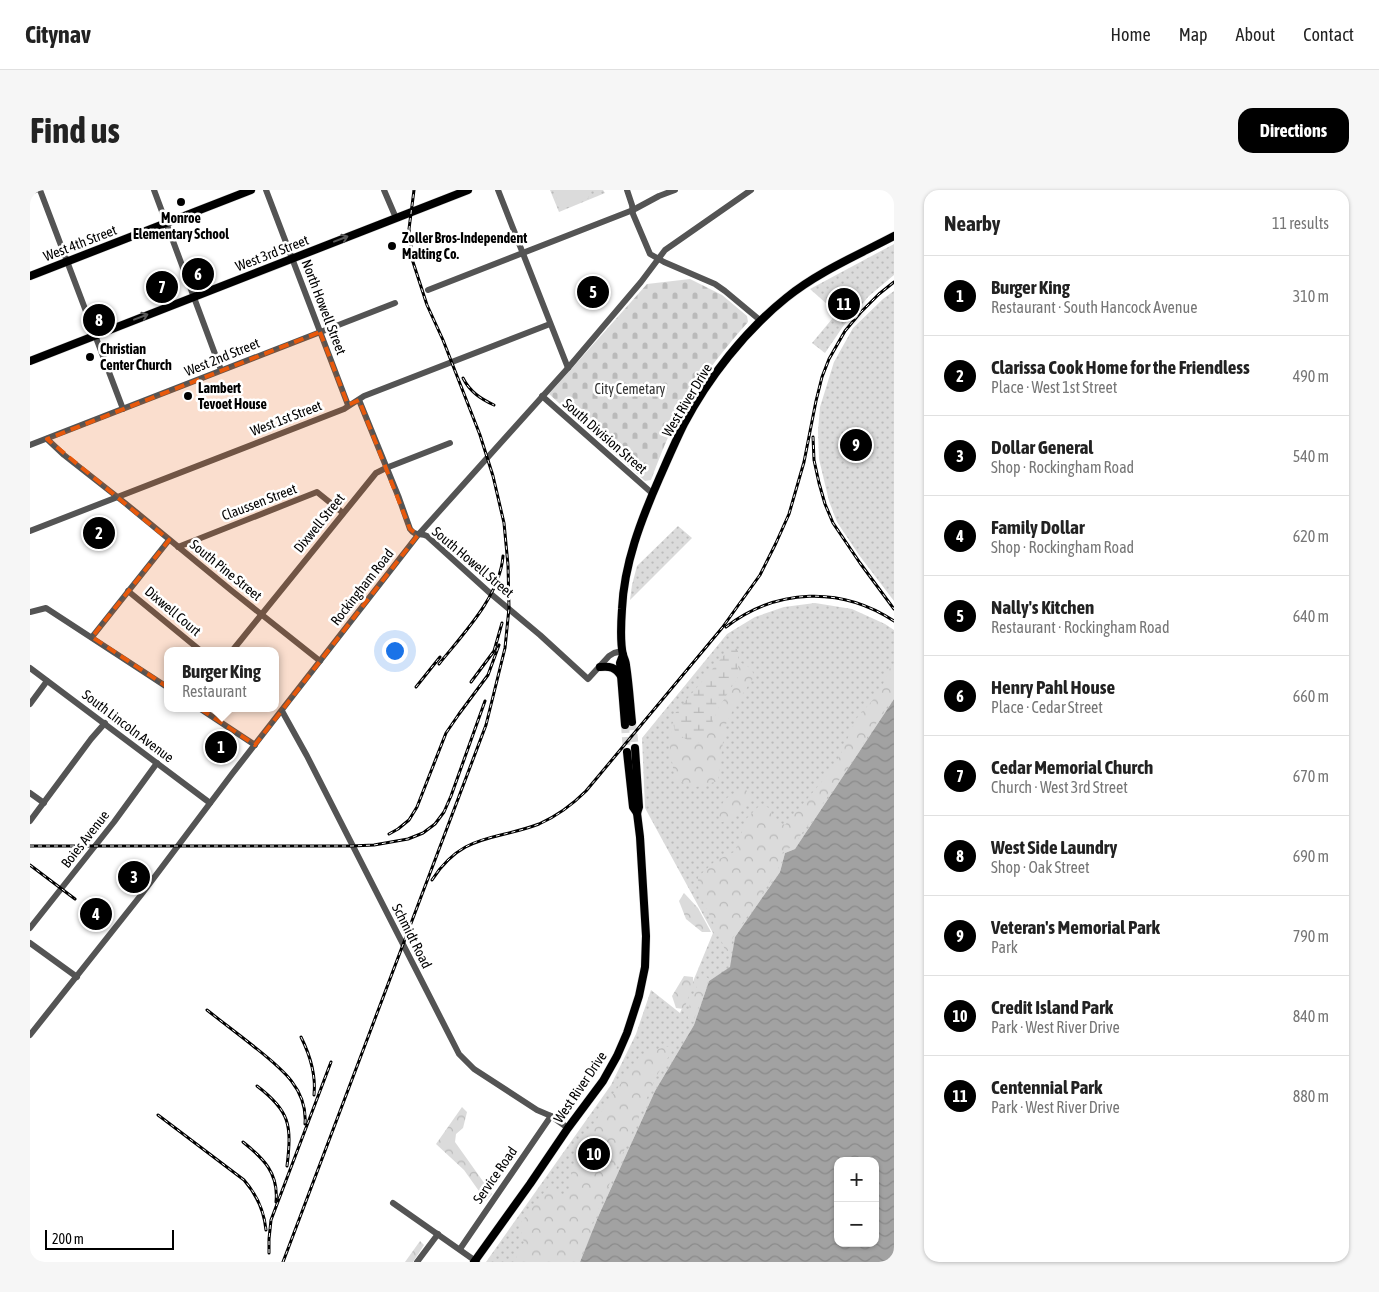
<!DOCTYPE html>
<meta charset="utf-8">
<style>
:root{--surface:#fff;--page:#f6f6f6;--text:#222;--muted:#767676;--line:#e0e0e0;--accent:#000}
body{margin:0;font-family:"Asap Condensed",sans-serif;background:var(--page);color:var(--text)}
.controls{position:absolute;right:15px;bottom:15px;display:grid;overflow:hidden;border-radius:10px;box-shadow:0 1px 4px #0004}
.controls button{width:45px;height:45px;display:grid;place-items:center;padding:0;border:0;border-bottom:1px solid var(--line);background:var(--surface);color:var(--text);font:25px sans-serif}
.scale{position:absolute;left:15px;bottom:12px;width:129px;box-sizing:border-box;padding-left:5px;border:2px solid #000;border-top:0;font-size:14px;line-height:18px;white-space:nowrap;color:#000;-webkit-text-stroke:4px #fff;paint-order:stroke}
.you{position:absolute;left:364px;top:460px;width:18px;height:18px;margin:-12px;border:4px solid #fff;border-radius:50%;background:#1a73e8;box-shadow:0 0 0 8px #1a73e833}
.badge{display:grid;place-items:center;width:32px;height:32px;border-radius:50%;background:var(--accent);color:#fff;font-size:16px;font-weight:700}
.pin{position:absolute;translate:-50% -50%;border:2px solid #fff;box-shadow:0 1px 5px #0006}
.popup{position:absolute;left:134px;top:457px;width:115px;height:65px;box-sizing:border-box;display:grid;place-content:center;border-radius:10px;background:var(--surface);filter:drop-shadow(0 1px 4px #0005);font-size:16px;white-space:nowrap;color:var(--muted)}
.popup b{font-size:19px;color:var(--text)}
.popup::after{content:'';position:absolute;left:50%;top:100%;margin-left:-10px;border:10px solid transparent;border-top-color:var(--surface)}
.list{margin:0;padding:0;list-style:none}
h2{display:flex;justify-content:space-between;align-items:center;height:65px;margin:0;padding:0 20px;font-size:21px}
h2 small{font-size:16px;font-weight:400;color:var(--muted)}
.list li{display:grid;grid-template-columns:32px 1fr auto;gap:15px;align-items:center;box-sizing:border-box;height:80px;padding:0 20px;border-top:1px solid var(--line)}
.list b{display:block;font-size:19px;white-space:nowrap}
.list p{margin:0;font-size:16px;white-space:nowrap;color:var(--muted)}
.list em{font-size:16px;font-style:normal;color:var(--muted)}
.map{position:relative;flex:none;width:864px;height:1072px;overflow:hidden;border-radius:15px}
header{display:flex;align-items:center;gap:30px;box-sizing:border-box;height:70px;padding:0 25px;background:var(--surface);border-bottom:1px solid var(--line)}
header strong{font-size:24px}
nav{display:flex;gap:28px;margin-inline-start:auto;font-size:18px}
.intro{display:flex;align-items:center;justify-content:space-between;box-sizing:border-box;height:120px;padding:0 30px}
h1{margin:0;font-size:35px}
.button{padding:12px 22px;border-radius:15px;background:var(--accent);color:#fff;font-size:18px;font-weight:700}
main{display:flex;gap:30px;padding:0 30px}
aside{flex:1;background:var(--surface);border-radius:15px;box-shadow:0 1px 4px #0004}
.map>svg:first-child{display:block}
.grass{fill:url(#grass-dots)}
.forest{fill:url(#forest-crowns)}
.wetland{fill:url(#wetland-marsh)}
.cemetery{fill:url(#cemetery-stones)}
.garden{fill:#dbdbdb}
.water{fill:url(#water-waves);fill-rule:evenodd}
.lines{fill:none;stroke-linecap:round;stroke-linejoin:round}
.major-tunnel{stroke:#d9d9d9;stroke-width:8;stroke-dasharray:8 4;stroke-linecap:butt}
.major-casing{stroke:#dbdbdb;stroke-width:9}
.minor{stroke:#545454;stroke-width:6}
.major{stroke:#000;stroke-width:8}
.rail-casing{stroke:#000;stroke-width:3}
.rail{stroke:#fff;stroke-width:1;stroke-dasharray:4;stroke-linecap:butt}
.oneway{stroke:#595959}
.marked{fill:#e8590c;fill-opacity:0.2;stroke:#e8590c;stroke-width:4;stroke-dasharray:10 6;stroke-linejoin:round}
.poi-dot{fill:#000;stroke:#fff;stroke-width:2}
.labels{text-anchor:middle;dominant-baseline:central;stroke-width:5;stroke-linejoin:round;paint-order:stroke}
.poi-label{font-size:14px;font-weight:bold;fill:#000;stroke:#fff;text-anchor:start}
.street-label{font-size:14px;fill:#000;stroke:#fff}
.park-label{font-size:14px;fill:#323232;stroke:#fff}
</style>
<header>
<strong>Citynav</strong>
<nav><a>Home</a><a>Map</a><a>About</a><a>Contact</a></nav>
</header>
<div class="intro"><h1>Find us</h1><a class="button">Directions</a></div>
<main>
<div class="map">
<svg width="864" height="1072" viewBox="0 0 864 1072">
<defs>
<pattern id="grass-dots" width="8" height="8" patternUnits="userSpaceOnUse" patternTransform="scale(1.25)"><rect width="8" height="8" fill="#dbdbdb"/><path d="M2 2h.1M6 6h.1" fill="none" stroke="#bababa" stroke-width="1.8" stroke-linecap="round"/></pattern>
<pattern id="forest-crowns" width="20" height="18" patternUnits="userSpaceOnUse" patternTransform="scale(1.25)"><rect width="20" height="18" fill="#dbdbdb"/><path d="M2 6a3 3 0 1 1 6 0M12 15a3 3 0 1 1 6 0" fill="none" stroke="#bababa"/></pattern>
<pattern id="wetland-marsh" width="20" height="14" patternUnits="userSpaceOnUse" patternTransform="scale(1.25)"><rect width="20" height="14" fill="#dbdbdb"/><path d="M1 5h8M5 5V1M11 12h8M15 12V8" fill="none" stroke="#bababa"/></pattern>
<pattern id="cemetery-stones" width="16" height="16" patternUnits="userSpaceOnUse" patternTransform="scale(1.25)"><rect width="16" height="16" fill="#dbdbdb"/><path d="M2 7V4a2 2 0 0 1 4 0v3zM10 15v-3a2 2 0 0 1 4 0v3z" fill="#bababa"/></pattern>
<pattern id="water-waves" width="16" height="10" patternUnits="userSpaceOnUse" patternTransform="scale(1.25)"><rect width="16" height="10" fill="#a2a2a2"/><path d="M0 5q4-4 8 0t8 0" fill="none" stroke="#8a8a8a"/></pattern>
</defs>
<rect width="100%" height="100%" fill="#fff"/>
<g class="grass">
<path d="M520 0H573L575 3 529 22Z"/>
<path d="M864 54V85L839 106 814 135 795 163 782 153 807 123 780 99Z"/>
<path d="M864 101V411L829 365 807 332 799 311 789 269 788 241 790 217 804 172 823 138 853 109Z"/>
<path d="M648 336 662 348 600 410 602 395 607 376Z"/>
<path d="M785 413 822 419 855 434 864 440V509L765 659 755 663 750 682 705 747 701 777 679 791 664 835 625 901 568 1027 550 1072H456L581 895 606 844 621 800 650 823 683 743 615 618 612 548 697 444 725 427 754 417Z"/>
</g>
<g class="forest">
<path d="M708 471 722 479 724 487 706 514 695 536 688 591 666 597 645 590 640 559 642 528 645 542 676 546 689 517 708 487Z"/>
<path d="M864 477V506L810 589 763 656 753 662 748 680 702 749 701 762 695 760C691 749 686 738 681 728 674 712 667 706 668 687L685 671 706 661 716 629 731 614 739 618 744 630 755 635 806 575 826 529 849 503 860 478Z"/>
<path d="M715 597 720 608C715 620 702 630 689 633 690 608 695 609 715 597Z"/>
<path d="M654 703 668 718 681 742H672L656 729 649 711Z"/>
<path d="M672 784 679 789 663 832 658 828 660 813Z"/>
<path d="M654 786 663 787V795L654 819 646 818 642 806Z"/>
<path d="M646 855 627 885 562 1034 563 1041 549 1072H484L494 1052 489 1035 519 996 532 1006 541 1003V981L569 925 609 867 623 860Z"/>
<path d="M432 917 437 922 433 938 426 944 425 952 462 1004 456 1011 434 980 406 954Z"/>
<path d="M390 1051 394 1055 383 1072H375Z"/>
</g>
<path class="wetland" d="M700 458 708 459V487L689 517 676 546 665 555 645 542 642 527Z"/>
<path class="cemetery" d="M660 89 692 105 717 126 718 132C688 166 660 202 640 243 633 258 627 274 621 290L615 291 519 204 617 94Z"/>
<path class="garden" d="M523 0H555L559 8 533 19 530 17Z"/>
<path class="water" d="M864 509V1072H550L568 1027 625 901 664 835 679 791 700 777 705 747 750 682 755 663 765 659ZM808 971H845V1053H808Z"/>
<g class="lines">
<g class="major-tunnel">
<path d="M602 532 605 558"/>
<path d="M595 535 597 562"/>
</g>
<g class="major-casing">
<g id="major">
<path d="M0 86 221 0"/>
<path d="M0 171 438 0"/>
<path d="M593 465 590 473 595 535"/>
<path d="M570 477C580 476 585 477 591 486"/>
<path d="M602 532C600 513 599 494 596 475 596 472 594 468 593 465 590 452 591 433 592 419 594 374 611 330 629 289 637 271 645 252 654 234 678 188 715 141 756 108 788 82 828 65 864 46"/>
<path d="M597 562 603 617 607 623"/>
<path d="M444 1072 500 994 538 938 573 891 587 866 597 843 609 806 615 777 616 746 610 647 607 623 609 617 605 558"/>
</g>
</g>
<g class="minor">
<path d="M10 0 93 219"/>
<path d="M124 0 191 180"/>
<path d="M236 0 318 215"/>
<path d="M354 0 366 28"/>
<path d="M468 0 538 178"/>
<path d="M597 0 602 15 603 24 620 64 634 72 685 94 695 101 731 131"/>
<path d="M0 2 6 0"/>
<path d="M398 100 603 20 629 6 645 0"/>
<path d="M512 206 623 304"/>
<path d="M329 210 369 308 380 339C385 346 390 343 397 346L461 404 510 445 558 489 579 466 584 463 592 461"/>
<path d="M17 249 34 265 95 313 202 401 290 471"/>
<path d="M0 255 365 113"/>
<path d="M0 341 314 219 334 206 520 134"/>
<path d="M148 357 287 302 313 323"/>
<path d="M98 401 171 461"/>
<path d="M0 422 16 418 137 497"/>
<path d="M62 447 139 350"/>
<path d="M202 461 346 283 356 278 420 253"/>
<path d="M0 478 180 613"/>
<path d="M0 514 17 491"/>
<path d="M169 518 225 555"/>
<path d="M252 521 277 566 429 864 444 879 507 920 521 926 538 938"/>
<path d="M0 603 14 613"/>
<path d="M0 631 61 549 75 533"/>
<path d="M0 738 84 632 127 573"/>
<path d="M0 753 47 787"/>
<path d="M0 845 111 705 202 584 388 345 538 178 611 92 635 60 721 0"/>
<path d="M363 1013 447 1072"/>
<path d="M430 1059 521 926"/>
<path d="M387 1072 408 1044"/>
</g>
<use href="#major" class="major"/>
<g class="rail-casing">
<g id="rail">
<path d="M433 188C440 202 451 209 464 215"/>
<path d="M783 247 784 270 789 293 795 314 803 333 830 373 864 419"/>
<path d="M696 437C747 398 811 396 864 431"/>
<path d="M409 474C433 444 470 406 473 366"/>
<path d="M441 492 464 461 472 433"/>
<path d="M386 497 410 467"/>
<path d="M359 644 368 639 379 630 387 617 416 543 429 524 458 485 469 455"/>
<path d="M0 656H322L344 655 378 649 393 643 405 634 414 622 421 606 455 511"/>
<path d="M0 675 45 709"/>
<path d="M402 690C432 643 464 651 509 634 527 626 542 615 556 601L692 438 730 385 746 353 759 324 774 272 786 211 792 187 799 169 815 141 830 123 849 104 864 92"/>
<path d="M177 820C192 832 207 843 222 855 248 876 278 897 275 934"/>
<path d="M271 847C280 865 286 886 284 905"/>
<path d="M227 896C260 921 262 935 257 976"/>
<path d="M128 925 214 990C227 1005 234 1020 236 1040"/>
<path d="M213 952C233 968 249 983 246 1012"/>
<path d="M239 1063V1049L241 1030 301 872"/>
<path d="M253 1072 456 535 475 458 479 418 478 375 474 333 463 286 450 245 413 150 397 115 383 72 379 39 384 0"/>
</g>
</g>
<use href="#rail" class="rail"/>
</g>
<defs><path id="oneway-shaft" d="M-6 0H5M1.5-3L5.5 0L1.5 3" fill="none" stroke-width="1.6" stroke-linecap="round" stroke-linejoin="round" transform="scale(1.25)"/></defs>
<g class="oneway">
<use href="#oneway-shaft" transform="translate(311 49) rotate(-21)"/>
<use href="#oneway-shaft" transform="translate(111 127) rotate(-21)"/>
</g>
<path class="marked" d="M290 142 318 215 329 210 380 339 388 345 225 555 62 447 139 350 17 249Z"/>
<g class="poi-dot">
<circle cx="151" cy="12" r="5"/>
<circle cx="362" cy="56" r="5"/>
<circle cx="60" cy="167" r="5"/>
<circle cx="158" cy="206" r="5"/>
</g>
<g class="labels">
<g class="poi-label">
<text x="151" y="28" text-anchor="middle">Monroe<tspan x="151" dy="16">Elementary School</tspan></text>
<text x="372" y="48">Zoller Bros-Independent<tspan x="372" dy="16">Malting Co.</tspan></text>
<text x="70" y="159">Christian<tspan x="70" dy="16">Center Church</tspan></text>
<text x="168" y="198">Lambert<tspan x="168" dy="16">Tevoet House</tspan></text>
</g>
<g class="street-label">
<text transform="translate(50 53) rotate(-21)">West 4th Street</text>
<text transform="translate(242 63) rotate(-21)">West 3rd Street</text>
<text transform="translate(294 117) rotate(69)">North Howell Street</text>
<text transform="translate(192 167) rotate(-22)">West 2nd Street</text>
<text transform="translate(657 210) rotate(-59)">West River Drive</text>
<text transform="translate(256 228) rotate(-21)">West 1st Street</text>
<text transform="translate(575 246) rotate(41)">South Division Street</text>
<text transform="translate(229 312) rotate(-21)">Claussen Street</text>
<text transform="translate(289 333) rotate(-51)">Dixwell Street</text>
<text transform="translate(443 372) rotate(40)">South Howell Street</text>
<text transform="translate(196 380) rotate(39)">South Pine Street</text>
<text transform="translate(332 397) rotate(-52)">Rockingham Road</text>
<text transform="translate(143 421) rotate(40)">Dixwell Court</text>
<text transform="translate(98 536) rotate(37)">South Lincoln Avenue</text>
<text transform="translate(55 649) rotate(-52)">Boies Avenue</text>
<text transform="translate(382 746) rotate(63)">Schmidt Road</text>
<text transform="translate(550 897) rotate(-56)">West River Drive</text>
<text transform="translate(465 985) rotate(-55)">Service Road</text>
</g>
<g class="park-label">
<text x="600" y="199">City Cemetary</text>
</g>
</g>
</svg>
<div class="controls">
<button>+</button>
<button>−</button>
</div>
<div class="scale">200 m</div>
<div class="you"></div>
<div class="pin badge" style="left:191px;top:557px">1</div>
<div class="popup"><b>Burger King</b>Restaurant</div>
<div class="pin badge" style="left:69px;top:343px">2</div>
<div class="pin badge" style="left:104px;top:687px">3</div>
<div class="pin badge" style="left:66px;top:724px">4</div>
<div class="pin badge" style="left:563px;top:102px">5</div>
<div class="pin badge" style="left:168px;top:84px">6</div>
<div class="pin badge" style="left:132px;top:97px">7</div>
<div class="pin badge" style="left:69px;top:130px">8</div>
<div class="pin badge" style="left:826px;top:255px">9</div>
<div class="pin badge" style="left:564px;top:964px">10</div>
<div class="pin badge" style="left:814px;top:114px">11</div>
</div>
<aside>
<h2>Nearby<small>11 results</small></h2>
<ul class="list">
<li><span class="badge">1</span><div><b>Burger King</b><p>Restaurant · South Hancock Avenue</p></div><em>310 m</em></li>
<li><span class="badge">2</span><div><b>Clarissa Cook Home for the Friendless</b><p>Place · West 1st Street</p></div><em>490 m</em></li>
<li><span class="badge">3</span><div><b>Dollar General</b><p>Shop · Rockingham Road</p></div><em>540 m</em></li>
<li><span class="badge">4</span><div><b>Family Dollar</b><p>Shop · Rockingham Road</p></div><em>620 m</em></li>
<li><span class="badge">5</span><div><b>Nally's Kitchen</b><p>Restaurant · Rockingham Road</p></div><em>640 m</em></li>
<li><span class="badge">6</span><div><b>Henry Pahl House</b><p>Place · Cedar Street</p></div><em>660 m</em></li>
<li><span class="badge">7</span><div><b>Cedar Memorial Church</b><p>Church · West 3rd Street</p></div><em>670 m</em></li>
<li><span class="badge">8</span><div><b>West Side Laundry</b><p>Shop · Oak Street</p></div><em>690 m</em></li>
<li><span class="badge">9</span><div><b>Veteran's Memorial Park</b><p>Park</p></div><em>790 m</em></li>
<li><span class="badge">10</span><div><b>Credit Island Park</b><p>Park · West River Drive</p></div><em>840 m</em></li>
<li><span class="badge">11</span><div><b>Centennial Park</b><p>Park · West River Drive</p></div><em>880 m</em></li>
</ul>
</aside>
</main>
